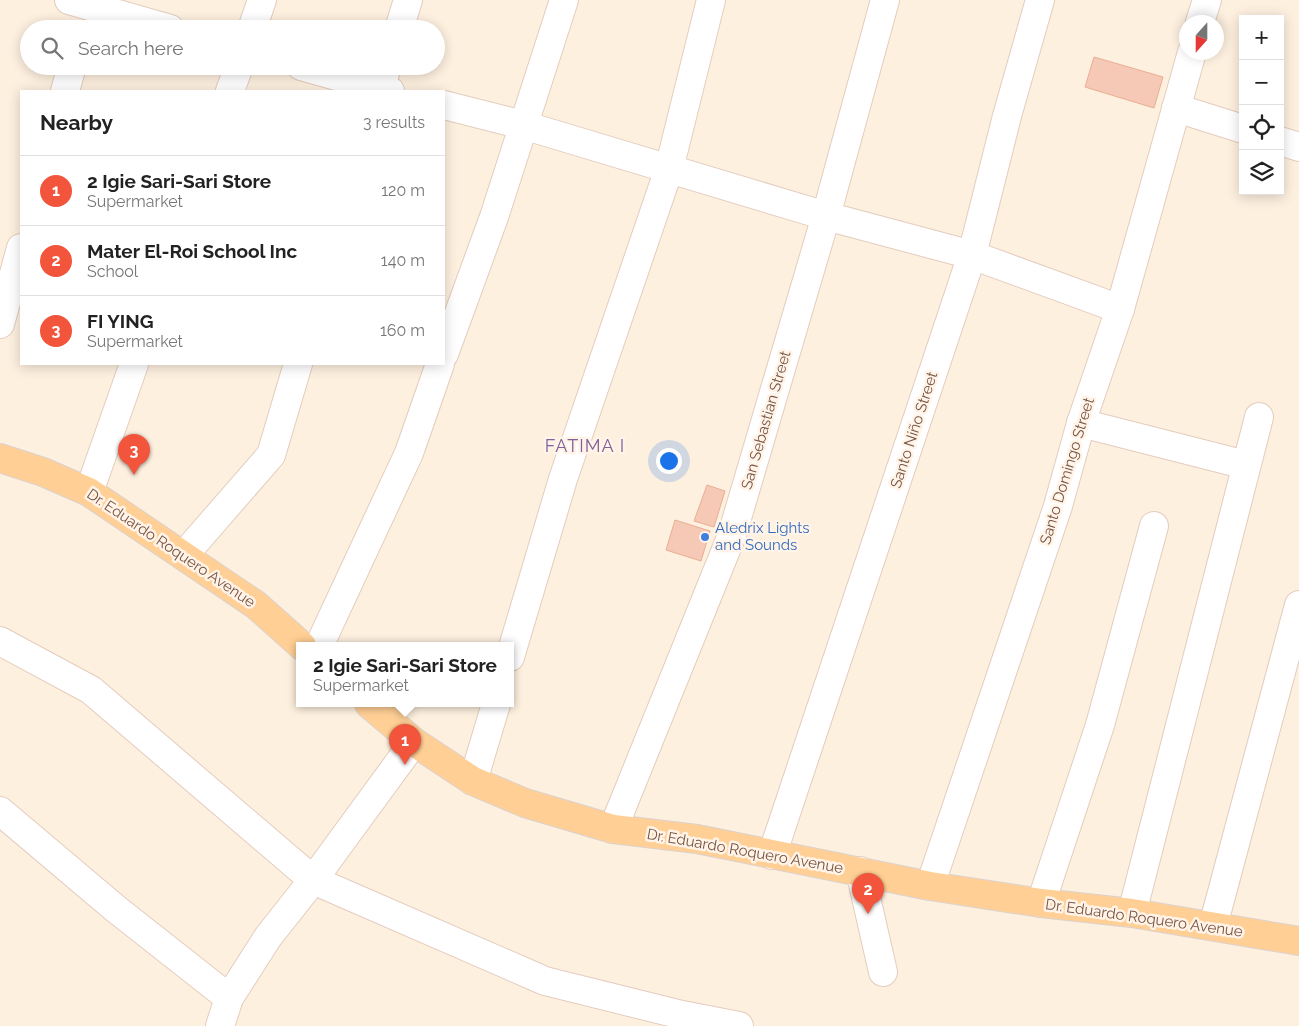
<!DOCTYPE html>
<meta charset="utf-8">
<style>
:root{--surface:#fff;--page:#f6f6f6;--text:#222;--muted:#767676;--line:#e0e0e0;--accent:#f2553b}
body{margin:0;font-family:Raleway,sans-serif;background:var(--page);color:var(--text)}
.controls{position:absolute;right:15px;top:15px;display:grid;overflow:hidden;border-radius:0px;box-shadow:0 2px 12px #0003}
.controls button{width:45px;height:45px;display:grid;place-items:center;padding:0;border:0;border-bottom:1px solid var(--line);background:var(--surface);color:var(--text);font:25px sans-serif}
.compass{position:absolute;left:1179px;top:15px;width:45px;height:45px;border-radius:50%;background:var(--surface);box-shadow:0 2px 12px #0003;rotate:201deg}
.you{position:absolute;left:668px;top:460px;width:18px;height:18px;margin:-12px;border:4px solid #fff;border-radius:50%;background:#1a73e8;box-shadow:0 0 0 8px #1a73e833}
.badge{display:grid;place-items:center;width:32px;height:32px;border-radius:50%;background:var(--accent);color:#fff;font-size:16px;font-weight:700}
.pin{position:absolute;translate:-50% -41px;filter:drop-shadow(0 1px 2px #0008)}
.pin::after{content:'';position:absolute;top:26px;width:18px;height:15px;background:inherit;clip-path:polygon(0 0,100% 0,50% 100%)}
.popup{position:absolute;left:296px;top:642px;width:218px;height:65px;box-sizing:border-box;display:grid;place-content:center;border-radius:0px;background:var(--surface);filter:drop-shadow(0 1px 4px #0005);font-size:16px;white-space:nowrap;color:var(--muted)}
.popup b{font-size:19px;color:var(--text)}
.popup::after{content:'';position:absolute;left:50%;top:100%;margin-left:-10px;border:10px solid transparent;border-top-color:var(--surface)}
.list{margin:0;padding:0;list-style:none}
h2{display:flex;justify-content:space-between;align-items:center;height:65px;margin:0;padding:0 20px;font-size:21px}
h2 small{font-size:16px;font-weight:400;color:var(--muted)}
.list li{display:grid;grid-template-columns:32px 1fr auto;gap:15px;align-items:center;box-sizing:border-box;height:70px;padding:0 20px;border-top:1px solid var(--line)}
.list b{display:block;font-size:19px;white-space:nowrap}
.list p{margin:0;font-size:16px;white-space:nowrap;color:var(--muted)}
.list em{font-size:16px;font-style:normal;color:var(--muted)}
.icon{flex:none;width:28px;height:28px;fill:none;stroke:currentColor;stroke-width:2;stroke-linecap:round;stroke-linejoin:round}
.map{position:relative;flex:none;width:1299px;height:1026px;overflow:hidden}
.search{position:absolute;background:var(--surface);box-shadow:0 2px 12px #0003;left:20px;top:20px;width:425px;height:55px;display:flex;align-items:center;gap:12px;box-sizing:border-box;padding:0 18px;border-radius:28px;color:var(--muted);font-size:19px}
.panel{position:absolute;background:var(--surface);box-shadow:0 2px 12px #0003;left:20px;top:90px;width:425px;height:275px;border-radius:0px}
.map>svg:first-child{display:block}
.building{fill:#f5c9b5;stroke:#e9ae94}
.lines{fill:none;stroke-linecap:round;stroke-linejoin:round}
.minor-casing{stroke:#e4ccbe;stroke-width:30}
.major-casing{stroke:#dbd2cf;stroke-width:30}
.minor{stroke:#fff;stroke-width:28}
.major{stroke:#ffcf95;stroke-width:28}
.shop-dot{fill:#3f7fe0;stroke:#fff4e7;stroke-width:2}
.labels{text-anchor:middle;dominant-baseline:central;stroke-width:5;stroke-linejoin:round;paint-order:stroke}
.street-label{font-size:15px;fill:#765345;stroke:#fff4e7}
.shop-label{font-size:15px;fill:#366cbe;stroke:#fff4e7;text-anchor:start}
.quarter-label{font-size:18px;letter-spacing:1px;fill:#82609a;stroke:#fff4e7}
</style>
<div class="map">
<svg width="1299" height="1026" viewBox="0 0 1299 1026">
<rect width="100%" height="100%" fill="#fef0df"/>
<g class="building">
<path d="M1094 57 1163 77 1154 108 1085 87Z"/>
<path d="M707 485 725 491 714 527 694 521Z"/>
<path d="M675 520 710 531 701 561 666 550Z"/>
</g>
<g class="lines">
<g class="minor-casing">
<g id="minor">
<path d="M69 0 170 29"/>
<path d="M1200 22 1207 0"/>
<path d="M252 29 262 0"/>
<path d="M399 29 408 0"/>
<path d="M301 66 390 91"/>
<path d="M65 91 72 66"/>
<path d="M230 91 239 66"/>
<path d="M380 91 387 66"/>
<path d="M444 105 523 125 826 216 972 255 1120 309"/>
<path d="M1176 108 1243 129"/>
<path d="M1280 141 1299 147"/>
<path d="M0 324 21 248"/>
<path d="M444 354 494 217 564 0"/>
<path d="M1081 423 1246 465"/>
<path d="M89 492 134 364"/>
<path d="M184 555 271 455 298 364"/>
<path d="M0 641 91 690 313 880 545 981 682 1015 739 1026"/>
<path d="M319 646 409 453 440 364"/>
<path d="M510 657 563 479 669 169 711 0"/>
<path d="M473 781 496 704"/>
<path d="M0 811 116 909 229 998"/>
<path d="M613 829 732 535 826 216 885 0"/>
<path d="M772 855 972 255 1007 116 1040 0"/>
<path d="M860 871 883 972"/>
<path d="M930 886 1058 506 1081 423 1120 309 1192 52"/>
<path d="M1041 903 1100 725 1154 526"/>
<path d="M1132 913 1259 417"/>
<path d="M1213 926 1299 605"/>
<path d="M220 1026 229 998 268 937 313 880 414 742"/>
</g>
</g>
<g class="major-casing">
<g id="major">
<path d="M0 458 43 472 89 492 256 605 302 646"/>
<path d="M369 704 414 742 473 781 525 803 613 829 697 839 930 886 1041 903 1132 913 1299 941"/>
</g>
</g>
<use href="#minor" class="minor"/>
<use href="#major" class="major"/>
</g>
<circle class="shop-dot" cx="705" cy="537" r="5"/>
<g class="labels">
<g class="street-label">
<text transform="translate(766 420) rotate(-74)">San Sebastian Street</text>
<text transform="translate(914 430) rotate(-72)">Santo Niño Street</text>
<text transform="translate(1067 471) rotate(-73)">Santo Domingo Street</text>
<text transform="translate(171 548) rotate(34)">Dr. Eduardo Roquero Avenue</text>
<text transform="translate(745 851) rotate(10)">Dr. Eduardo Roquero Avenue</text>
<text transform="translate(1144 918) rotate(8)">Dr. Eduardo Roquero Avenue</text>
</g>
<g class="shop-label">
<text x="715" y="528">Aledrix Lights<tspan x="715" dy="17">and Sounds</tspan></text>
</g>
<g class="quarter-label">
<text x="585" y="445">FATIMA I</text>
</g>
</g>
</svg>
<div class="controls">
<button>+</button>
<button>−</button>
<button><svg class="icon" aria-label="locate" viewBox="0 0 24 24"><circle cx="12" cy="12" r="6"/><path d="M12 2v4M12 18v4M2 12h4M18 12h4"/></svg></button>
<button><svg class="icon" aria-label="layers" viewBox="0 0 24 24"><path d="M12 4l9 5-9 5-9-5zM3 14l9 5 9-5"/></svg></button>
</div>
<svg class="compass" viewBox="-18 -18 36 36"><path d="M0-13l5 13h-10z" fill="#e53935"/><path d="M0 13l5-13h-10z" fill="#767676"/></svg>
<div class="you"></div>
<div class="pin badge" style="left:405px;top:765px">1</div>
<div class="popup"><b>2 Igie Sari-Sari Store</b>Supermarket</div>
<div class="pin badge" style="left:868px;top:914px">2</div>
<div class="pin badge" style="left:134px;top:475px">3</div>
<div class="search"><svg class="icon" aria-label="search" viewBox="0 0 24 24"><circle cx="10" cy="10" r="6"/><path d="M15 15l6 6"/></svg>Search here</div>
<section class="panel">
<h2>Nearby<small>3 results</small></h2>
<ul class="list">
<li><span class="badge">1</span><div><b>2 Igie Sari-Sari Store</b><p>Supermarket</p></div><em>120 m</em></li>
<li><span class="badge">2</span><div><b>Mater El-Roi School Inc</b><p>School</p></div><em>140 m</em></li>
<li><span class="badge">3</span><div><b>FI YING</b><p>Supermarket</p></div><em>160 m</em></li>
</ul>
</section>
</div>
